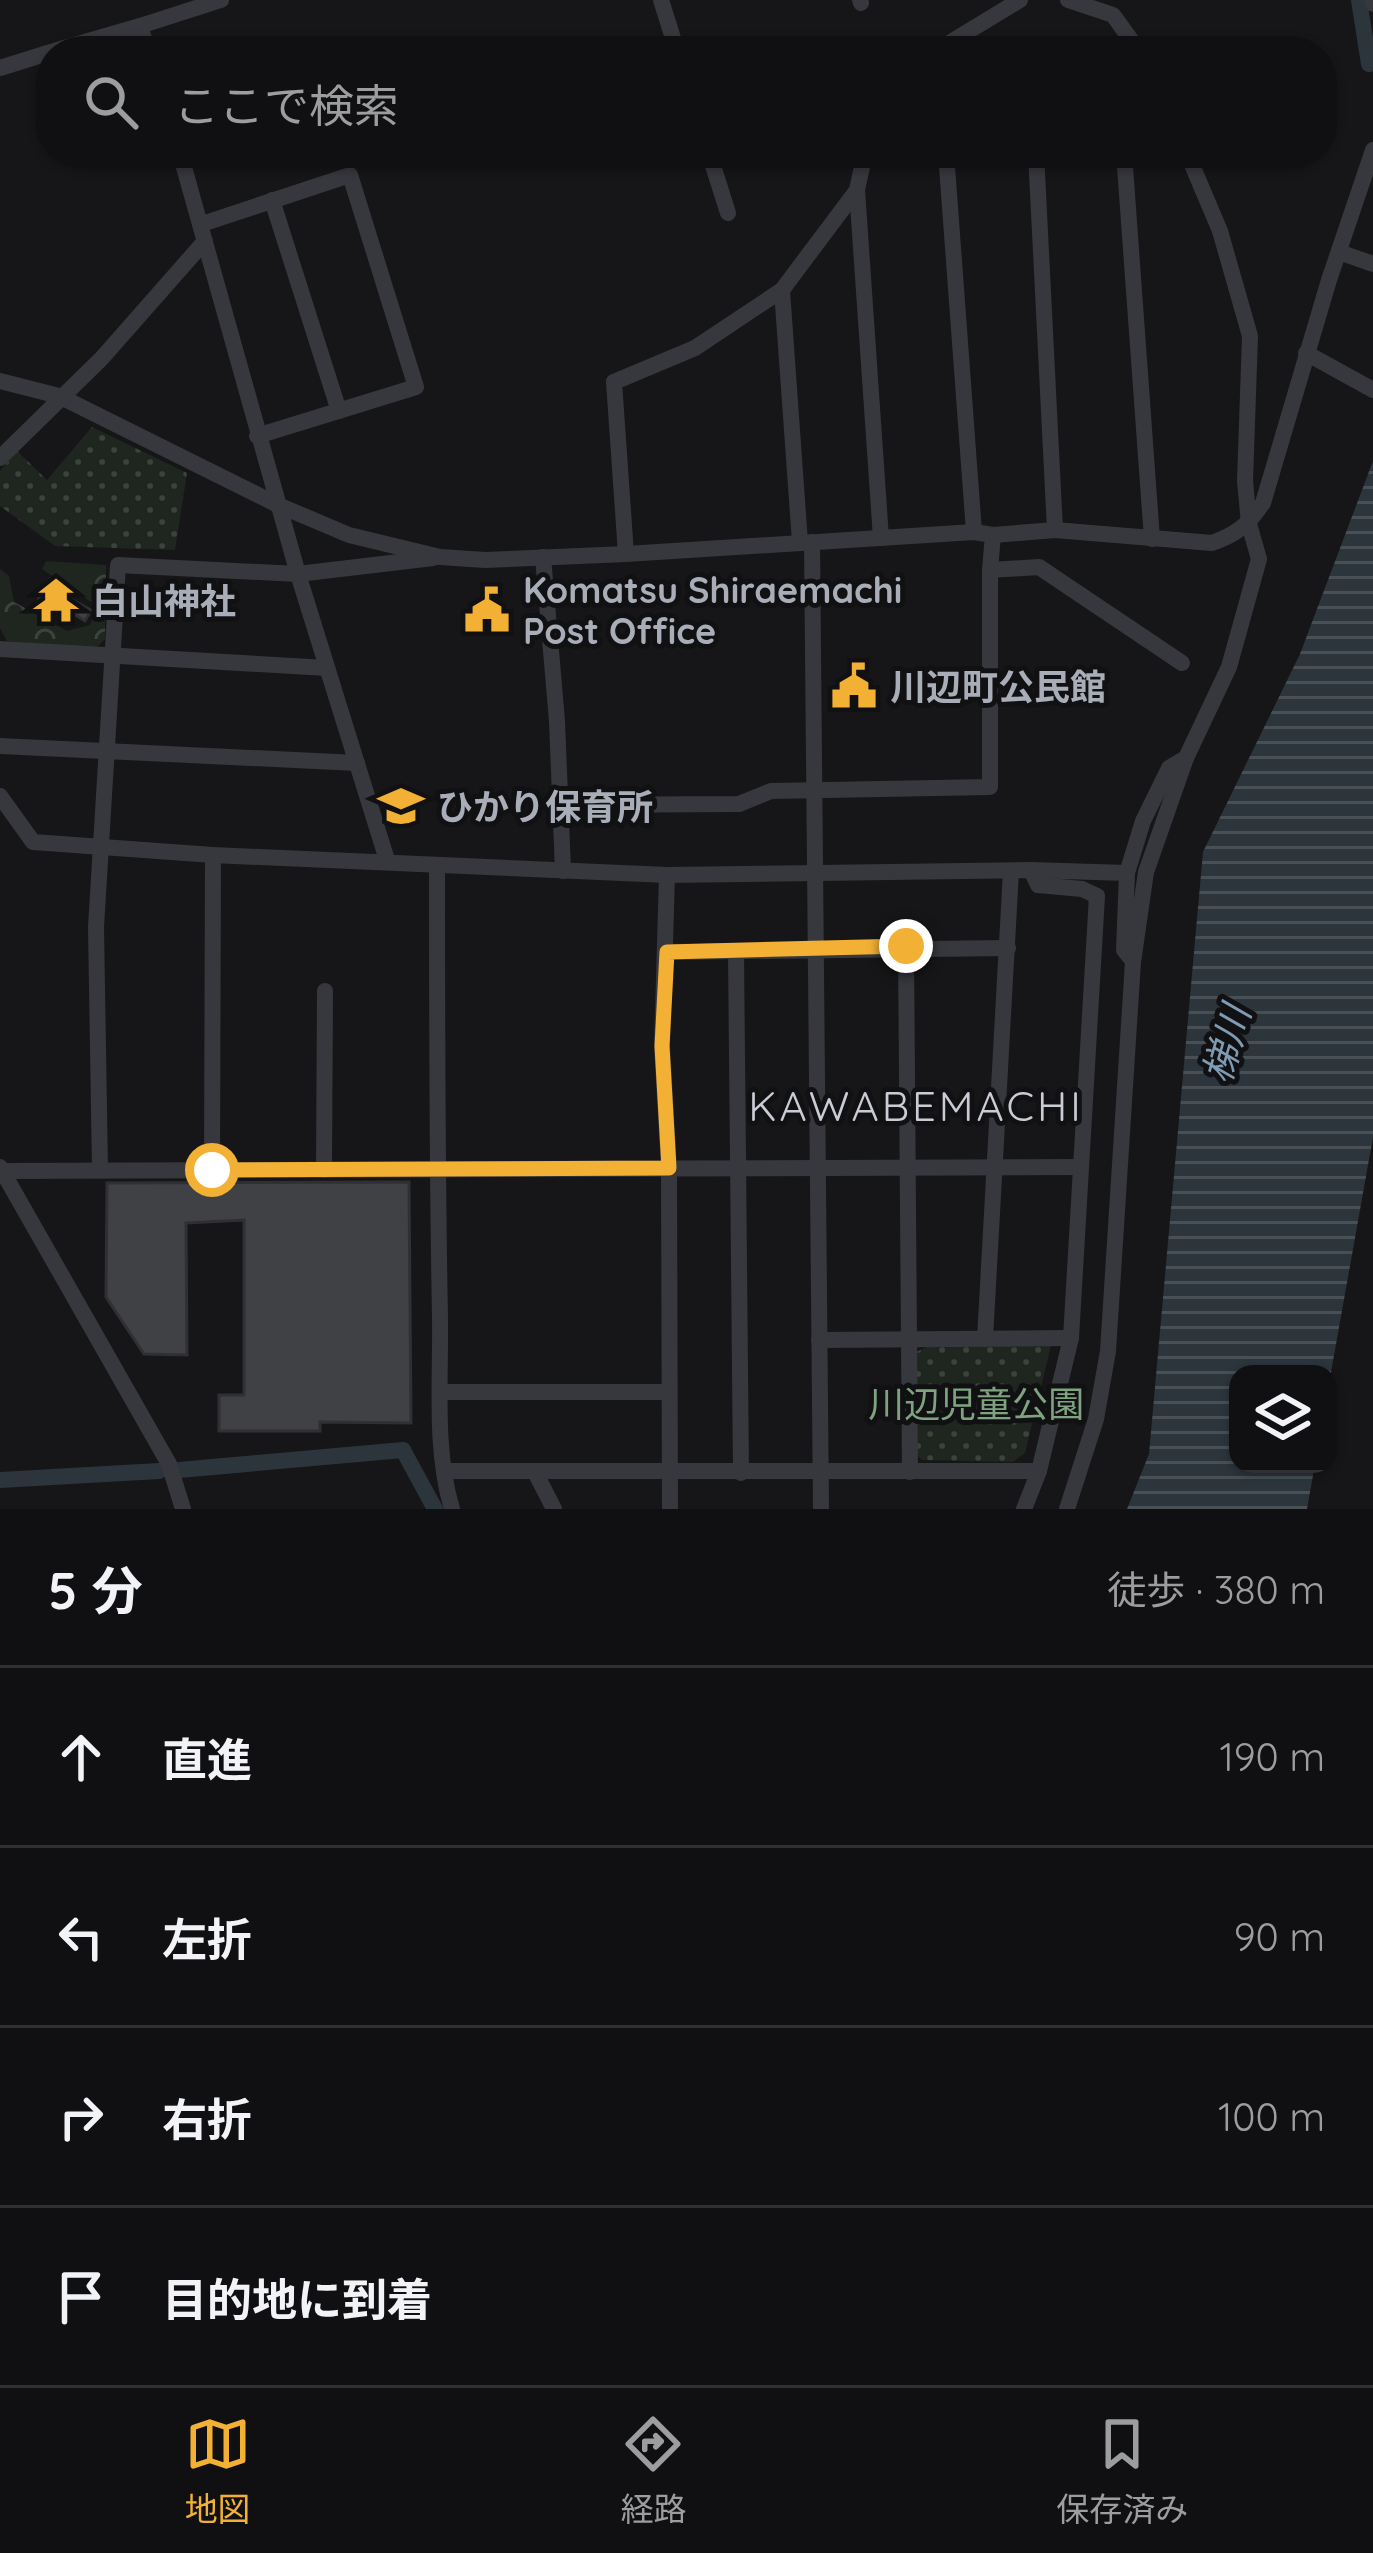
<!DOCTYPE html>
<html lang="ja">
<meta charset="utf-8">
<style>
:root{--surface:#101012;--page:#19191b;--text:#f1f3f6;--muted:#9c9d9f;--line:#303032;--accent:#f2b134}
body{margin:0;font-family:Quicksand,"Noto Sans JP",sans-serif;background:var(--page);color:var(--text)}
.controls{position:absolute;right:36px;bottom:36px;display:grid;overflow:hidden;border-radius:24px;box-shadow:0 3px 9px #0004}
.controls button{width:108px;height:108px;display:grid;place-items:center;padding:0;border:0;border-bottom:3px solid var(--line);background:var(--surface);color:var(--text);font:60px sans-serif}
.stop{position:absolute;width:36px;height:36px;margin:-27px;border:9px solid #f2b134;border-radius:50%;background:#fff}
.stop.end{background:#f2b134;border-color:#fff;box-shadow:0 3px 12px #0008}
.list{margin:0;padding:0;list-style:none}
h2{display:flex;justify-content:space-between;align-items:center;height:156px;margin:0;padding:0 48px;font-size:51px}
h2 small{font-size:39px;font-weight:400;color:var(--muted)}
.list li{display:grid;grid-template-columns:78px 1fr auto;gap:36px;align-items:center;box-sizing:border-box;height:180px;padding:0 48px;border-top:3px solid var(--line)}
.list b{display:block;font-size:45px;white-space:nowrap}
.list em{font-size:39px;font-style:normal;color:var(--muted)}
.icon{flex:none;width:66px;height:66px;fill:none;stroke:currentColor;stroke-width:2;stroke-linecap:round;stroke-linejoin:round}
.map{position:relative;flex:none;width:1373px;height:1509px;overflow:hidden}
.search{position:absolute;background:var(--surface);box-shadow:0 3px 9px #0004;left:36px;right:36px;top:36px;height:132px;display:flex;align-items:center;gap:30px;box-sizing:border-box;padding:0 42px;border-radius:48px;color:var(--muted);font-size:45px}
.sheet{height:876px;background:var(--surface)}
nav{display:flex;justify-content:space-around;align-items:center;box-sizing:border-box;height:168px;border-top:3px solid var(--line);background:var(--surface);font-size:33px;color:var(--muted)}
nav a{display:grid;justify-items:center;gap:6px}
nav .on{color:var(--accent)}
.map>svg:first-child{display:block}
.forest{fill:url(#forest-crowns)}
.park{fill:url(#park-dots)}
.water{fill:url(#water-rules)}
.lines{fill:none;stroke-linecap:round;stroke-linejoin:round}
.canal{stroke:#2c353c;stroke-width:16}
.building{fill:#404145;stroke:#303034;stroke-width:3}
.minor{stroke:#37383d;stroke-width:16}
.route{stroke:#f2b134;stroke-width:15}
.labels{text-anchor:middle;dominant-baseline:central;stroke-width:10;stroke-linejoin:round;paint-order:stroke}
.poi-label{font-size:36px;font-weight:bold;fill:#a8adb8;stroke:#111113;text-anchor:start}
.park-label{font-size:36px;fill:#7fa381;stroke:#111113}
.water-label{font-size:39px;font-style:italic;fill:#7f9bb3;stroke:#111113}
.quarter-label{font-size:42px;letter-spacing:3px;fill:#c9ccd4;stroke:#111113}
</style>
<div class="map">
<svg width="1373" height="1509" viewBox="0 0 1373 1509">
<defs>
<pattern id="forest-crowns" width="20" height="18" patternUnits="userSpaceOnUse" patternTransform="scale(3)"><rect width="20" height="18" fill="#1e261f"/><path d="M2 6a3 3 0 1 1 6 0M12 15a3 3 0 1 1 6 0" fill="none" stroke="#3c433d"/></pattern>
<pattern id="park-dots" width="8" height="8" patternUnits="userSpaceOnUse" patternTransform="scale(3)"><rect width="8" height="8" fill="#1e261f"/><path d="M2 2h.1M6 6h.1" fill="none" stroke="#3c433d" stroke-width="1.8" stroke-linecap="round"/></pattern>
<pattern id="water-rules" width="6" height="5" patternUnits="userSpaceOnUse" patternTransform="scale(3)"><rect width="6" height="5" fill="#2c353c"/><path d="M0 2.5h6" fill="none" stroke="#485056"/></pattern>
</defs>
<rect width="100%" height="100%" fill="#161618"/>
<path class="forest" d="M46 561 106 565 105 639 95 649 7 641 0 628V569L9 576 14 602 67 631 90 625 97 606 42 569Z"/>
<g class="park">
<path d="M92 427 187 473 175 550 55 546 0 506V471L17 451 47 480Z"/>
<path d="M1051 1345 1025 1453 1013 1462 922 1460 915 1453 914 1353 929 1346Z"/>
</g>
<path class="water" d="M1373 461V1137L1328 1389V1374H1238V1464H1315L1307 1509H1127L1149 1454 1203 852 1300 654Z"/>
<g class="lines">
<g class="canal">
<path d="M1359 0 1369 64"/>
<path d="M179 1470 403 1450 435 1509"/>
<path d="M0 1480 159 1471"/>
</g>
</g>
<g class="building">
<path d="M50 579 71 591 67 597 91 610 85 621 61 606 57 614 37 603 40 597 36 595Z"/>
<path d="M409 1182 411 1423 320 1422V1431H219V1395H244V1220L186 1223 187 1355 144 1354 106 1297 107 1183Z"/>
</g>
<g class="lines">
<g class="minor">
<path d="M661 0 677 51"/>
<path d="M860 0 861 3"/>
<path d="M1068 0 1113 15 1139 51"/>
<path d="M1372 0 1373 4"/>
<path d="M140 26 221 0"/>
<path d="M54 51 140 26 148 51"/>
<path d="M936 51 1020 0"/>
<path d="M0 68 51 52"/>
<path d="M180 153 298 574 387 860"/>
<path d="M709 153 728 213"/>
<path d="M946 153 974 532"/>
<path d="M1036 153 1055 530"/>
<path d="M1124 153 1152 539"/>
<path d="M857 190 881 538"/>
<path d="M272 200 339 411"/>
<path d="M202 224 350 175 416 387 257 436"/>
<path d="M1339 252 1373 264"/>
<path d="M782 290 800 542"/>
<path d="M1306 353 1373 390"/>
<path d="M0 381 59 396 278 505 349 535 440 557 485 560 626 554 974 532 993 535 1055 530 1212 543C1237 534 1248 525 1263 503L1329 280 1373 150"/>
<path d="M0 458 102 358 205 241"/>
<path d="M812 542 821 1509"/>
<path d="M626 554 614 382 695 348 782 290 857 190 865 153"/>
<path d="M543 557 557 721 563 871"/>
<path d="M990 570 1039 567 1182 663"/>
<path d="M0 649 327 668"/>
<path d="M0 746 357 763"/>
<path d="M0 796 33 842 213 855 667 875 1031 870 1127 873"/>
<path d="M561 805 739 804 771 791 990 787V570L993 535"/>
<path d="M437 866C437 1016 437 1167 440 1317 441 1379 434 1450 452 1509"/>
<path d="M667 875 662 1046 669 1169 670 1509"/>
<path d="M906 947 910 1472"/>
<path d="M667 952 1008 948"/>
<path d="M736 952 741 1473"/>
<path d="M1133 961 1124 950 1127 873 1143 821 1169 768 1186 758"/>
<path d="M0 1167 169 1464 183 1509"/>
<path d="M100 1170 96 927 118 565 298 574 433 558"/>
<path d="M212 1170 213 855"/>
<path d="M324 1170 325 991"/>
<path d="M3 1171 1079 1167"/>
<path d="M985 1339 1011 871"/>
<path d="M819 1340 1071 1338"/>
<path d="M442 1392H669"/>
<path d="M444 1471H1039"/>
<path d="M535 1472 554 1509"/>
<path d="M1024 1509 1039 1471 1071 1338 1097 896 1082 889 1038 885 1031 870"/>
<path d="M1067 1509 1096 1419 1108 1351 1133 962 1146 872 1186 758 1229 667 1259 559 1249 524 1245 481 1250 336 1220 231 1187 153"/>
</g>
</g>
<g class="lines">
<path class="route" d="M212 1170 669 1168 662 1046 667 952 906 946"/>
</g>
<defs>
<g id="temple-bare" transform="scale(3.6)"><path d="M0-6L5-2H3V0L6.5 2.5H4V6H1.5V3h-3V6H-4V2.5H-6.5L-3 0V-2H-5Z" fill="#f2b134" stroke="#111113" stroke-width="2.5" paint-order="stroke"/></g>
<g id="civic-bare" transform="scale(3.6)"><path d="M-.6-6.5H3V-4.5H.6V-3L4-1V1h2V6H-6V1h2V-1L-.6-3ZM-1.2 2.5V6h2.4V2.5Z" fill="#f2b134" stroke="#111113" stroke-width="2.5" paint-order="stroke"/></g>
<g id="school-bare" transform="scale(3.6)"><path d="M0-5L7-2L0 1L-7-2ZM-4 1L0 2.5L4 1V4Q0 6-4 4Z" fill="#f2b134" stroke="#111113" stroke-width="2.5" paint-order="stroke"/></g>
</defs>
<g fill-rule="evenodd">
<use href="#temple-bare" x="56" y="600"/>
<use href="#civic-bare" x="487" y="610"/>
<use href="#civic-bare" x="854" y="686"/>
<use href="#school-bare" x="401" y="806"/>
</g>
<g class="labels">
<g class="poi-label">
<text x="523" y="589">Komatsu Shiraemachi<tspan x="523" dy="41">Post Office</tspan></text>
<text x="92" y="600">白山神社</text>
<text x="890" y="686">川辺町公民館</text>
<text x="437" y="806">ひかり保育所</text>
</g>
<g class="park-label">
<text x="976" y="1403">川辺児童公園</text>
</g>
<g class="water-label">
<text transform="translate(1226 1044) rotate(-74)">梯川</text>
</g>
<g class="quarter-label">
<text x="916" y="1105">KAWABEMACHI</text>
</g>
</g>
</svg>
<div class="controls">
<button><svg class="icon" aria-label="layers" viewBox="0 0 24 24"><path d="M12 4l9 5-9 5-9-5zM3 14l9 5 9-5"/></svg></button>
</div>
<div class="stop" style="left:212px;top:1170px"></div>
<div class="stop end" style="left:906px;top:946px"></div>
<div class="search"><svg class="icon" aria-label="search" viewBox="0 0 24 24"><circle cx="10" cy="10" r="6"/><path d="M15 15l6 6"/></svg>ここで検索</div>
</div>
<section class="sheet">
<h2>5 分<small>徒歩 · 380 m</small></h2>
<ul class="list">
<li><svg class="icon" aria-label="ahead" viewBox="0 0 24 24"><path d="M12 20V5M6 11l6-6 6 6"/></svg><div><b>直進</b></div><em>190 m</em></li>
<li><svg class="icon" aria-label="left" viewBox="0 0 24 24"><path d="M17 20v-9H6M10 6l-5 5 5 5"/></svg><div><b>左折</b></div><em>90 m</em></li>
<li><svg class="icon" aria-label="right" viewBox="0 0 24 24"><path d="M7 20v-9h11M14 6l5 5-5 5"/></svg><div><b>右折</b></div><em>100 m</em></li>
<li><svg class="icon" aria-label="arrive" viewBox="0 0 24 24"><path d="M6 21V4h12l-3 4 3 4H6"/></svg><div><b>目的地に到着</b></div></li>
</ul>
</section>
<nav>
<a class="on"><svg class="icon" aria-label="map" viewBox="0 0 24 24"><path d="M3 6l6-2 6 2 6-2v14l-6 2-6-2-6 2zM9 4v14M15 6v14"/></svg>地図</a>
<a><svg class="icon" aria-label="directions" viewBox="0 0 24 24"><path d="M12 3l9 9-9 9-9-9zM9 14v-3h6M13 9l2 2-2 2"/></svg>経路</a>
<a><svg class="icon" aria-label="saved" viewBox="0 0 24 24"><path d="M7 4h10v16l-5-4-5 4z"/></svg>保存済み</a>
</nav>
